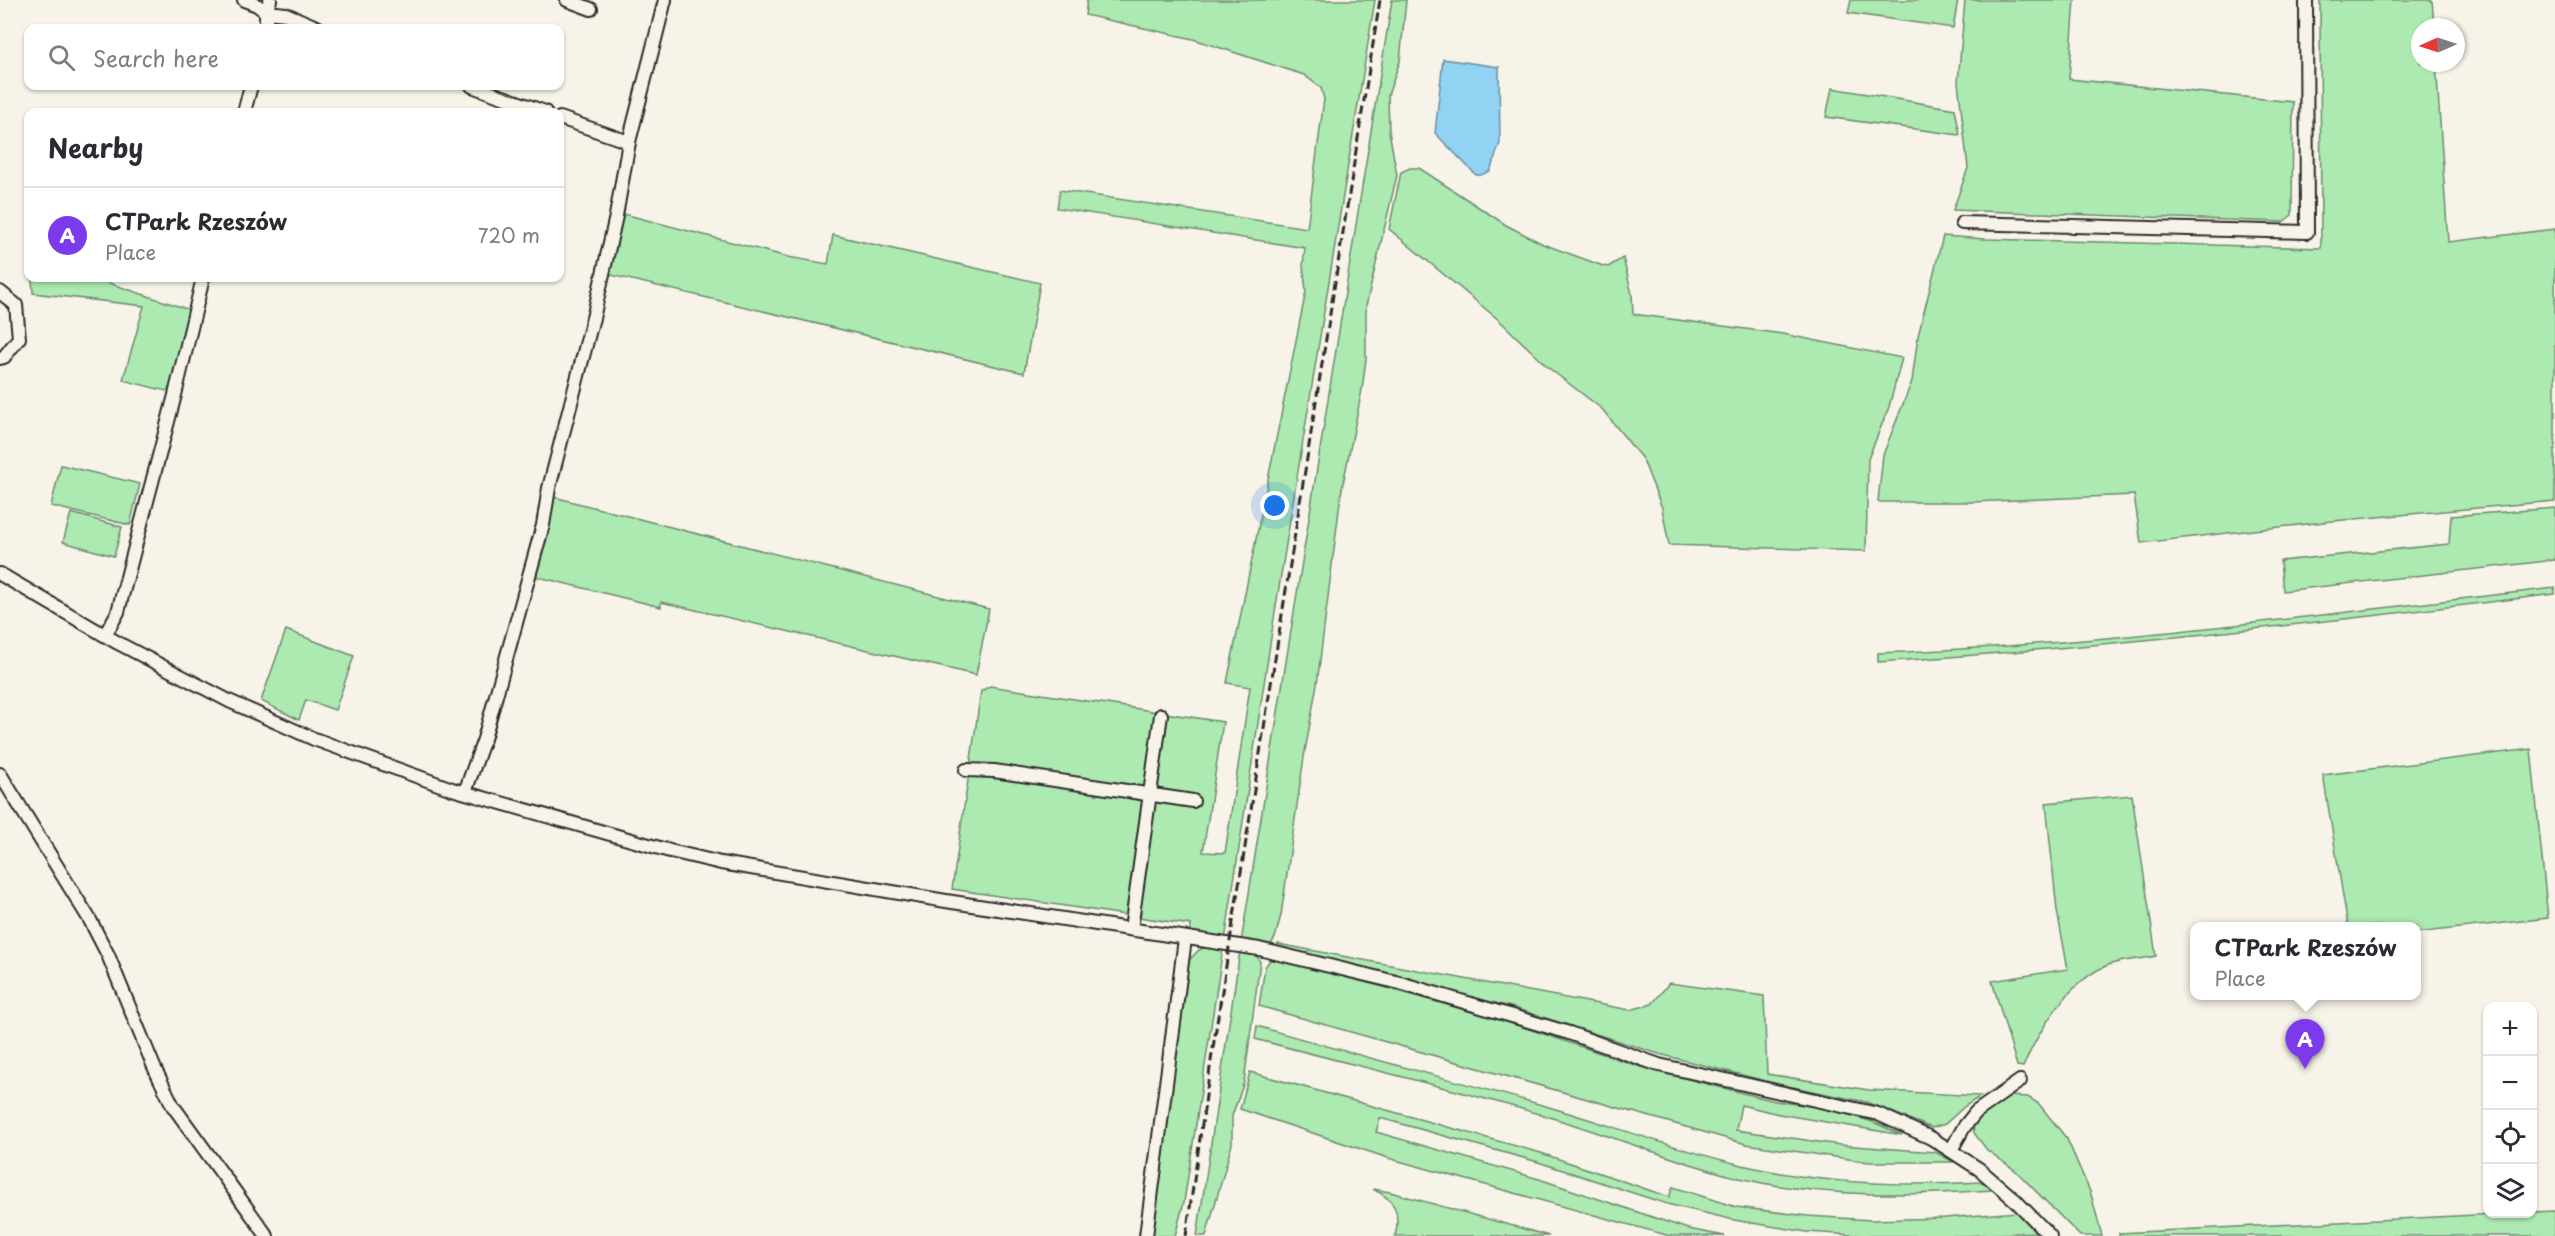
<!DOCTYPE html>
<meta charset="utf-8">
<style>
:root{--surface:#fff;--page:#f7f7f7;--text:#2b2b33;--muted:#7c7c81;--line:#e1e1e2;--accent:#7c3aed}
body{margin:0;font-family:"Playpen Sans",sans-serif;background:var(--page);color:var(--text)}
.controls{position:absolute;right:18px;bottom:18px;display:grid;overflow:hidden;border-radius:12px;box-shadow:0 2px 4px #0004}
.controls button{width:54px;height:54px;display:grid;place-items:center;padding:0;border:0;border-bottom:2px solid var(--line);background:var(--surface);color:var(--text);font:30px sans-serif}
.compass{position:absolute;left:2411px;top:18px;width:54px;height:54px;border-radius:50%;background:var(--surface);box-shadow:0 2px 4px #0004;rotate:267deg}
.you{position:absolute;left:1275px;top:506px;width:21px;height:21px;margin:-15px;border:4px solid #fff;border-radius:50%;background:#1a73e8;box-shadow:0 0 0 9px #1a73e833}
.badge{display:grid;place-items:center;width:39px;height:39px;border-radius:50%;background:var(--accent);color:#fff;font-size:20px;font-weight:700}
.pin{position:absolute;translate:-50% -50px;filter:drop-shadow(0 2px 3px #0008)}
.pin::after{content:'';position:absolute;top:32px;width:21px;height:18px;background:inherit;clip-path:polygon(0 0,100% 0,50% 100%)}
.popup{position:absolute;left:2190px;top:922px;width:231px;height:78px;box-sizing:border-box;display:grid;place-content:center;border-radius:12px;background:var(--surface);filter:drop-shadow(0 2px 4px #0005);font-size:20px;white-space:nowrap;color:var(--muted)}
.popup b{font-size:22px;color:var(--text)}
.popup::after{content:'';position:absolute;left:50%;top:100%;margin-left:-12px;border:12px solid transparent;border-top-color:var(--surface)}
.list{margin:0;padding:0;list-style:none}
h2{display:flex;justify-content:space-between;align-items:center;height:78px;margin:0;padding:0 24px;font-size:26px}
h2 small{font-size:20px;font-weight:400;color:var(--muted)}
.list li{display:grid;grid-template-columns:39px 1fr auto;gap:18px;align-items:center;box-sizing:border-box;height:96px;padding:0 24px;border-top:2px solid var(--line)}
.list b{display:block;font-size:22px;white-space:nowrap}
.list p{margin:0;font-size:20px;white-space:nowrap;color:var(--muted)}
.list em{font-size:20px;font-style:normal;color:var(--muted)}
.icon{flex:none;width:33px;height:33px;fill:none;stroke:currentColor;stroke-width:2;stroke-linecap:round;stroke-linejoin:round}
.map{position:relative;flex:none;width:2555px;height:1236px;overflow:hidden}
.search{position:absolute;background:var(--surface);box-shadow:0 2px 4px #0004;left:24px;top:24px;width:540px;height:66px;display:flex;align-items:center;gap:15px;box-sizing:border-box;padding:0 21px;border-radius:12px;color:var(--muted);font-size:22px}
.panel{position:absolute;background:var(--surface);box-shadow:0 2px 4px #0004;left:24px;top:108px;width:540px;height:174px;border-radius:12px}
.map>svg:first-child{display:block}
.green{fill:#aceab1;stroke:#6c8a6e;stroke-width:1.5}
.water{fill:#92d2f3;stroke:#698fa3;stroke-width:1.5}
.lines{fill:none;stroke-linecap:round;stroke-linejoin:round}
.street-casing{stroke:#2b2b2b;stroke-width:16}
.street{stroke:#f7f3e8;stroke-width:12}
.rail{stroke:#2b2b2b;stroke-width:3;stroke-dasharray:9 4.5;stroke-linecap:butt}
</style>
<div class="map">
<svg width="2555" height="1236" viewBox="0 0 2555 1236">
<rect width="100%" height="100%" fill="#f7f3e8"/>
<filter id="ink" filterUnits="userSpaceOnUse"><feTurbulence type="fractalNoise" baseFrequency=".0167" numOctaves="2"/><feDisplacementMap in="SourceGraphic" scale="12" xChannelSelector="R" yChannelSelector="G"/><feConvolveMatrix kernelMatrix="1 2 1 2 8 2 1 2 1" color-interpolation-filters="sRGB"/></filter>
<g filter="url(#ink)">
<g class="green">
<path d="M1087 0H1375L1274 618 1225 940 1190 934 1191 925 952 889 981 691 990 686 1223 722 1203 852 1225 853 1250 687 1227 683 1306 291 1303 265 1305 248 1057 208 1060 190 1307 228 1324 99 1321 88 1304 75 1193 39 1085 15Z"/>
<path d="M1392 0H1406L1400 61 1388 95 1389 131 1397 175 1366 306V359L1362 390 1341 494 1317 684 1304 757 1281 915 1275 938 1270 946 1241 943Z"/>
<path d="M1851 0H1958L1953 28 1848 13Z"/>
<path d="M1965 0H2075L2069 79 2293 102 2292 215 2283 222 1953 210 1968 168 1958 82Z"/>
<path d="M2320 0H2432L2434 27H2420V63H2436L2448 242 2555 229V501L2333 521 2141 543 2134 495 1971 502H1878L1883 455 1912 381 1918 336 1943 236 1985 239 2321 248Z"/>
<path d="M1832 88 1955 109 1960 135 1826 117Z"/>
<path d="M1410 168H1419L1506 225 1543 244 1603 266 1608 267 1623 258 1632 294 1633 314 1783 334 1902 358 1889 407 1868 459 1866 551 1669 545 1662 508 1643 460 1602 409 1550 369 1500 321 1389 229 1401 172Z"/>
<path d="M620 213 788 257 828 264 833 235 1040 283 1024 373 607 274Z"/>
<path d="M32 278H94L190 310 170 387 166 391 123 380 144 306 33 293Z"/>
<path d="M61 465 140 484 130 525 51 506Z"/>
<path d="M550 496 989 609 976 675 661 602V607L534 576Z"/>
<path d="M2555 508V560L2283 591 2280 561 2449 544 2451 516Z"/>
<path d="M71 513 122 527 114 556 63 542Z"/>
<path d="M2555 588V594C2330 622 2104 647 1878 662V653C2105 645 2330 613 2555 588Z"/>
<path d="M286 630 354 656 335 710 306 700 299 720 261 701Z"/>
<path d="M2531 749 2548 918 2416 933V926H2348L2323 775Z"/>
<path d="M2132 795 2156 956C2142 959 2125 960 2111 964 2070 978 2039 1030 2023 1067L2017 1066 1992 981 2068 969 2057 911 2046 803Z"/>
<path d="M1278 944 1630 1010 1652 1004 1669 983 1764 996 1767 1074 1869 1090 1981 1096 1965 1106 1945 1124 1932 1128 1866 1102 1778 1084 1659 1054 1511 1007 1276 947Z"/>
<path d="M1206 947 1223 948 1184 1202 1175 1236H1152L1186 963 1199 950Z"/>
<path d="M1240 951 1256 954 1260 962 1244 1082 1232 1116V1144L1206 1236H1197Z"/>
<path d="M1276 959 1380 986 1508 1022 1638 1066 1715 1086 1775 1101 1830 1109 1873 1122 1902 1135 1779 1114 1741 1105 1736 1130 1840 1145 1935 1152 1954 1162H1869L1746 1144 1259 1006 1265 967 1270 960Z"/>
<path d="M1257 1026C1351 1054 1447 1078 1542 1105 1608 1124 1674 1149 1742 1165 1821 1184 1901 1187 1982 1182L1993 1190C1909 1196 1822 1198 1739 1178 1675 1162 1613 1136 1549 1117 1452 1088 1353 1065 1255 1039Z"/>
<path d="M1250 1072 1541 1153 1669 1197 1673 1187 1736 1207 1808 1216 1871 1220 1945 1218 2017 1212 2036 1232 1966 1236H1868L1807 1232 1734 1220 1667 1204 1538 1162 1380 1118 1376 1132 1539 1179 1688 1229 1725 1236H1670L1388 1158 1240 1109Z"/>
<path d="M2009 1096 2028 1097 2039 1104 2067 1139 2091 1194 2102 1236H2080L2016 1171 1987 1150 1974 1133 1973 1122Z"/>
<path d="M1373 1189 1390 1192 1549 1236H1395C1401 1212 1395 1200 1373 1189Z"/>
<path d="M2555 1211V1236H2119V1233Z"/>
</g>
<path class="water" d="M1443 59 1499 67 1500 143 1490 171 1481 175H1476L1435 133Z"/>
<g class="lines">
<g class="street-casing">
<g id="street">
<path d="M244 0 257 5 266 12V28"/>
<path d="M270 0 266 12 286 14 319 28"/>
<path d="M567 0 591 9"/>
<path d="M472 86 545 112"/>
<path d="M244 112 251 86"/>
<path d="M560 118 629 142"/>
<path d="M1962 223 2307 232 2306 0"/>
<path d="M0 292 16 305 19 338 4 357 0 358"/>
<path d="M0 574 118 643 229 701 314 739 452 789 670 851 721 863 946 901 1259 949 1400 983 1569 1033 1659 1065 1878 1114 1931 1138 1979 1169 2015 1200 2050 1236"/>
<path d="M105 635 118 612 121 600 175 395 203 278"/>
<path d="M966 770 994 771 1193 801"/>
<path d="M0 774 90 920 108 955 154 1067 173 1106 267 1236"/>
<path d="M465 792 484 739 543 525 549 488 594 314 616 216 629 142 665 0"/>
<path d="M1131 929 1161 715"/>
<path d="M1951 1150 1964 1127 1976 1112 2020 1081"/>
<path d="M1146 1236 1185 939"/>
</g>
</g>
<use href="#street" class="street"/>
<path class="rail" d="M1186 1236 1212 1054 1380 0"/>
</g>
</g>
</svg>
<div class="controls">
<button>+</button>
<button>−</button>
<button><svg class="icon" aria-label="locate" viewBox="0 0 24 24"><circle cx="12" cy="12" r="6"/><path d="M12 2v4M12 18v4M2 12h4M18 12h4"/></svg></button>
<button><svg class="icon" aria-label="layers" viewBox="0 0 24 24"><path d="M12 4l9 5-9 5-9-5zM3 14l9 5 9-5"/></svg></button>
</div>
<svg class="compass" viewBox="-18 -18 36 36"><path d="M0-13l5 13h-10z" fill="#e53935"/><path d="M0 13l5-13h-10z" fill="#7c7c81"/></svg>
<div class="you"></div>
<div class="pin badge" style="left:2305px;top:1069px">A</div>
<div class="popup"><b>CTPark Rzeszów</b>Place</div>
<div class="search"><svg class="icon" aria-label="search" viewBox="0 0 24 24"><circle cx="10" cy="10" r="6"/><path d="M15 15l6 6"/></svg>Search here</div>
<section class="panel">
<h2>Nearby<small></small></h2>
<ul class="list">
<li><span class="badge">A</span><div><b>CTPark Rzeszów</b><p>Place</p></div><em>720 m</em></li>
</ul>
</section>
</div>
